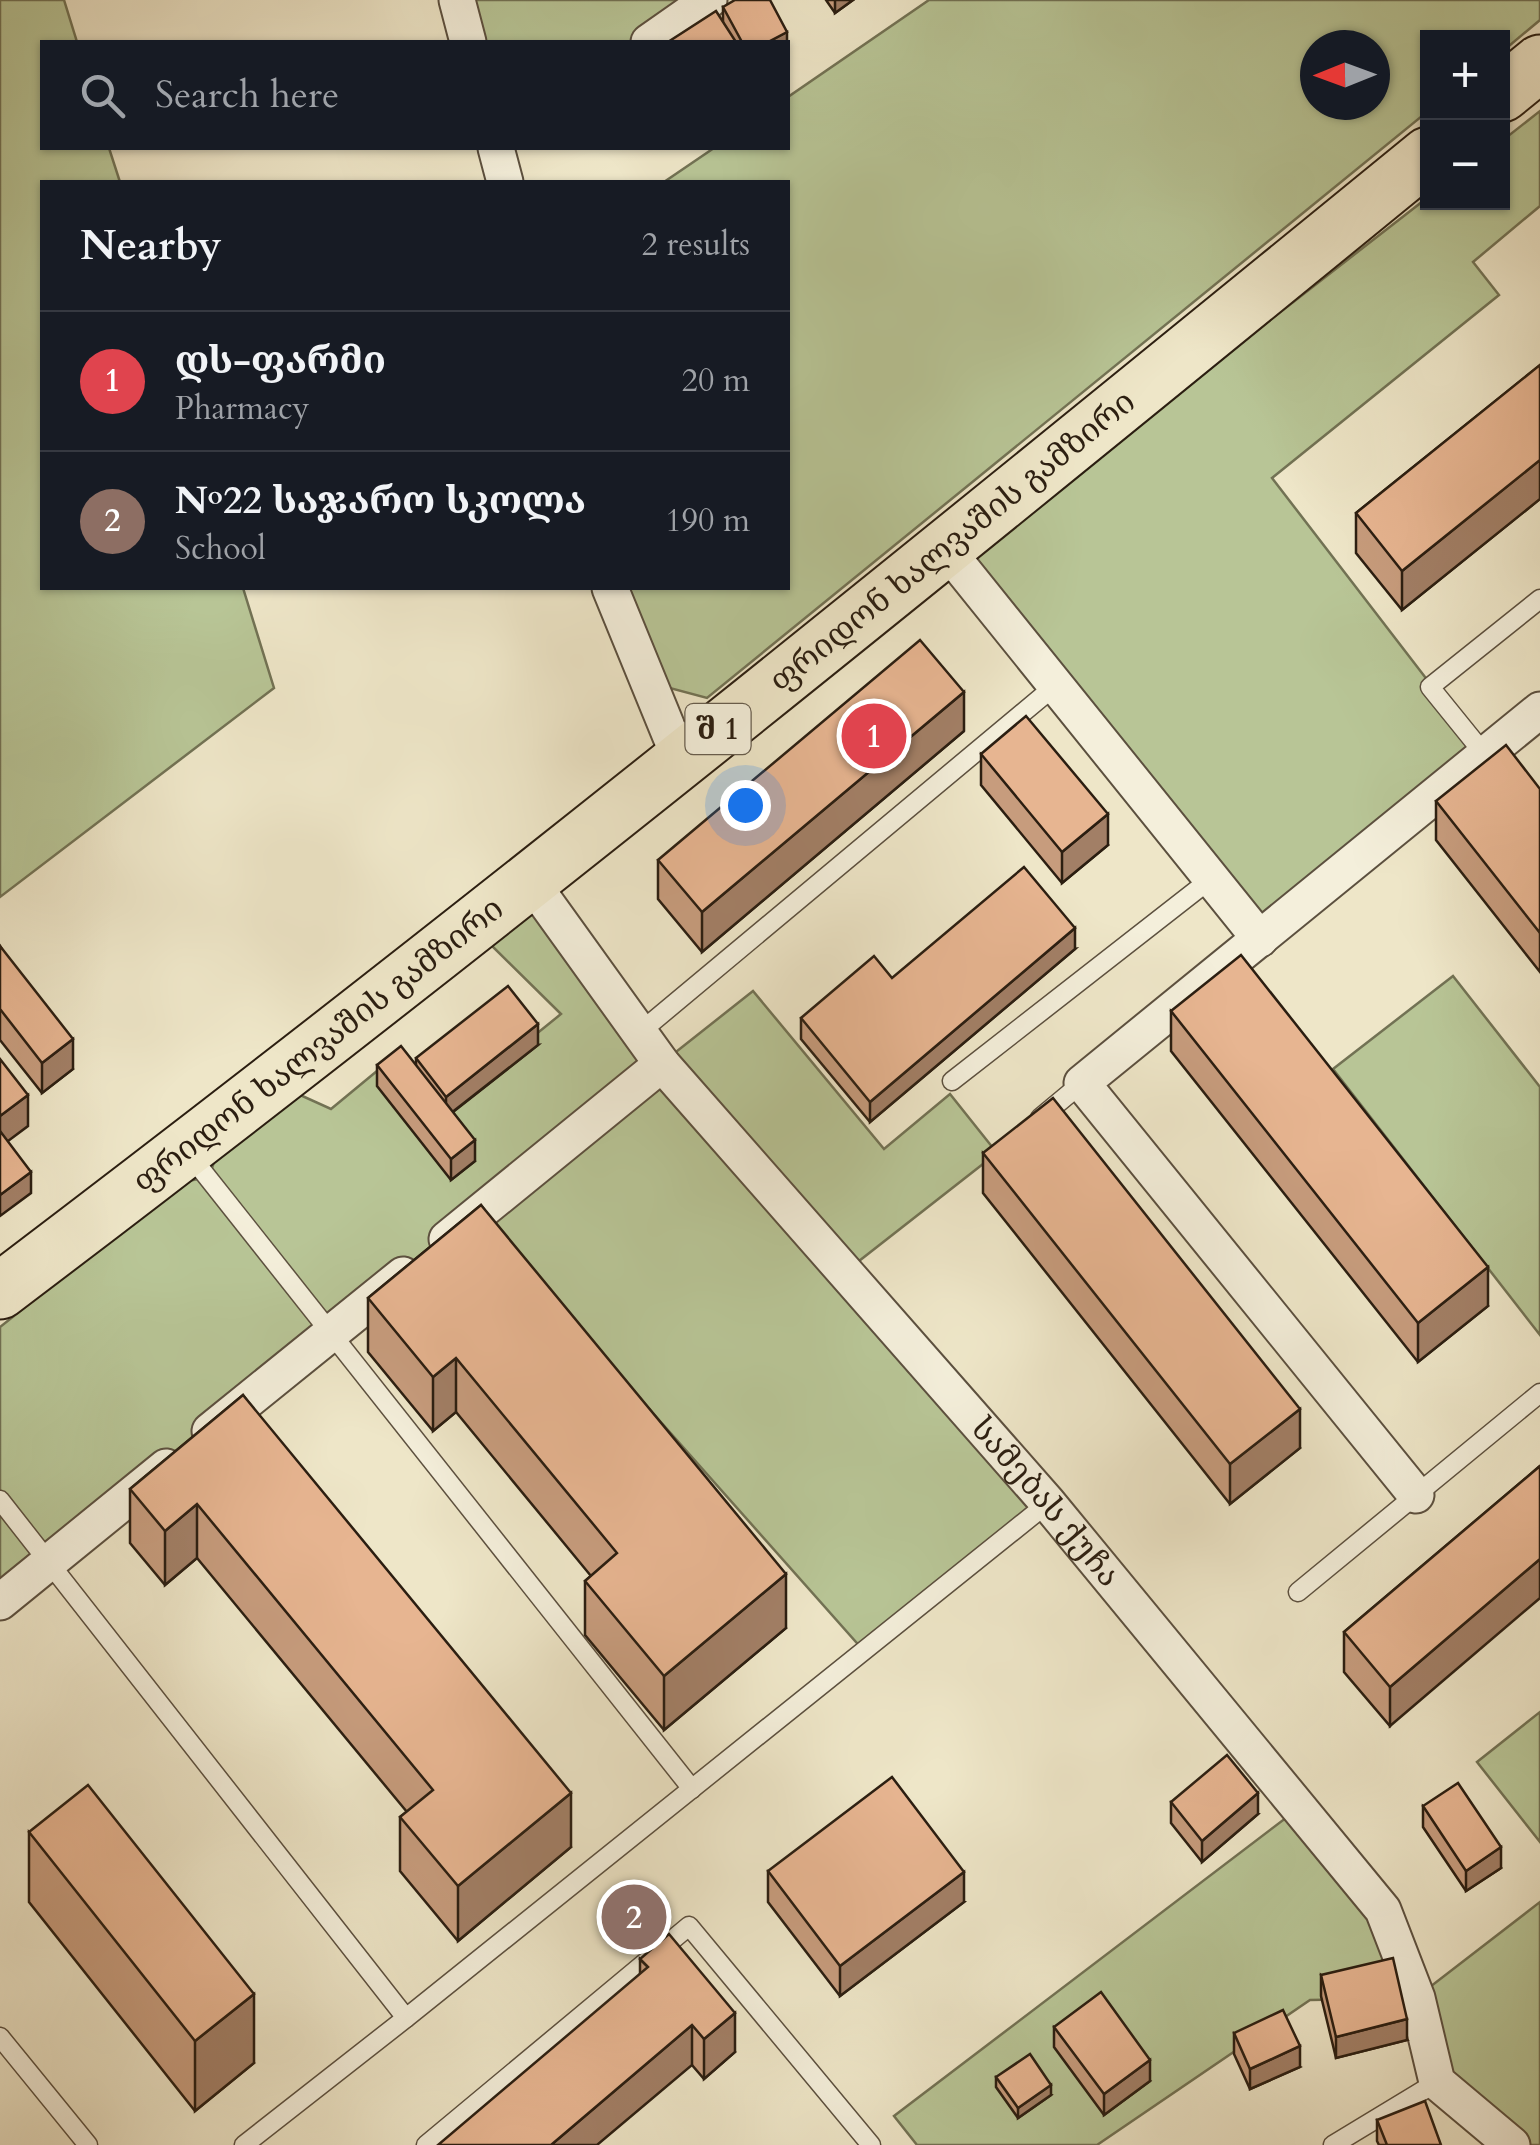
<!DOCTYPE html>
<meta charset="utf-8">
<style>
:root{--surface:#171b24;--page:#20242c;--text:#f1f3f6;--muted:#9ea1a6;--line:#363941;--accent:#d93025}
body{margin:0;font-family:Cardo,"Noto Serif Georgian",serif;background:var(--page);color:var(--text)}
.controls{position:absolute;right:30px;top:30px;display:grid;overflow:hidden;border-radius:0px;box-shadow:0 2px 8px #0004}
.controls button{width:90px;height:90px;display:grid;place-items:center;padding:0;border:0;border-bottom:2px solid var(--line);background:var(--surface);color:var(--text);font:50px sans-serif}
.compass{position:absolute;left:1300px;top:30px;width:90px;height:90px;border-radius:50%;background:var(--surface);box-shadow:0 2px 8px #0004;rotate:269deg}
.you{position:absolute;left:745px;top:805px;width:35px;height:35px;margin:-25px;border:8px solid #fff;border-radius:50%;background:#1a73e8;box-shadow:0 0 0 15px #1a73e833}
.badge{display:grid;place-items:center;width:65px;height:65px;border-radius:50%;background:var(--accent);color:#fff;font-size:32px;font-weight:700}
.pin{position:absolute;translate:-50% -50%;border:5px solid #fff;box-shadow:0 2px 10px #0006}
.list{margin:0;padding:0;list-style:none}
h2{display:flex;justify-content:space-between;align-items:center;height:130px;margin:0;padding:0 40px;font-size:42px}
h2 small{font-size:32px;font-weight:400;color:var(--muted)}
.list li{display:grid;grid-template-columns:65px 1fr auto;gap:30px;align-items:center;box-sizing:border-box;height:140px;padding:0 40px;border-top:2px solid var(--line)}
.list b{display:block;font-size:38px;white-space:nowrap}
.list p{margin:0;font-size:32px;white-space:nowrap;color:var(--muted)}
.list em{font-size:32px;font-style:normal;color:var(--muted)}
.icon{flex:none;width:55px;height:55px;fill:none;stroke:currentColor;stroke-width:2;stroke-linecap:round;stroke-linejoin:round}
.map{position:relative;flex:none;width:1540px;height:2145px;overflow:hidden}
.search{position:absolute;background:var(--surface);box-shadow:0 2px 8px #0004;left:40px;top:40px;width:750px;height:110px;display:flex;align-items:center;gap:25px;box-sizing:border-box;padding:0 35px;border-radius:0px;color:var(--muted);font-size:38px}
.panel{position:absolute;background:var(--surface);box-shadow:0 2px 8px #0004;left:40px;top:180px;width:750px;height:410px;border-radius:0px}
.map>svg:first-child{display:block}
.green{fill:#b8c596;stroke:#727254;stroke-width:2.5;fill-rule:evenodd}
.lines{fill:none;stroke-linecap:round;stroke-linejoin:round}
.lane-casing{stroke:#5c503f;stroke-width:21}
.street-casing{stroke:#5c503f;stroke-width:39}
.primary-casing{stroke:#2b1e11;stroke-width:59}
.lane{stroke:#f4efdb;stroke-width:18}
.street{stroke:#f4efdb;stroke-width:35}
.primary{stroke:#eee6c8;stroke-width:55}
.wall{fill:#c79c7d;stroke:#2b1e11;stroke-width:2.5}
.shaded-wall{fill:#a27f66;stroke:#2b1e11;stroke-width:2.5}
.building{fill:#e7b591;stroke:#2b1e11;stroke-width:2.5}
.labels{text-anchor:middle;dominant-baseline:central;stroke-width:8;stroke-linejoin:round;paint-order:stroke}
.shield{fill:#f4efdb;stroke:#675d4e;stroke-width:2.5}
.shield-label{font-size:30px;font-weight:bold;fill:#2b1e11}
.street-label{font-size:32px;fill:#2b1e11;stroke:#f4efdb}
</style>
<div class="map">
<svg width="1540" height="2145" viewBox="0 0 1540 2145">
<rect width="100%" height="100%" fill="#eee6c8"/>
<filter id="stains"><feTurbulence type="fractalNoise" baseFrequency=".002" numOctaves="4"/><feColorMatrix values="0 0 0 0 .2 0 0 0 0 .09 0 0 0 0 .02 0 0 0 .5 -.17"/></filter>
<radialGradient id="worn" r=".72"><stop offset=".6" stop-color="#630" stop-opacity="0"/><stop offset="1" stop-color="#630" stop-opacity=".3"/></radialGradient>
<g class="green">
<path d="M0 0H64L77 42H42V148H109L120 182H42V588H243L274 688 0 897Z"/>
<path d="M457 0H709L649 42H468Z"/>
<path d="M929 0H1540V20L1503 51 1502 38H1428L1427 112 707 698 651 683 610 588H788V182H664L714 148H788V97ZM1315 45H1375V105H1315Z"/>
<path d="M1540 111V206L1473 262 1499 295 1272 478 1485 755 1260 939 962 569 973 551 1427 198 1428 202H1502L1503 140Z"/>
<path d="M542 898 662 1063 753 991 884 1149 950 1094 997 1153 845 1272 1048 1503 864 1651 477 1215 0 1602V1327L183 1182 209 1177 216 1156 298 1094 331 1109 400 1052 451 1103 561 1014 489 943Z"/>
<path d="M1453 976 1540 1087V1335L1333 1069Z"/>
<path d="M1540 1712V1842L1477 1762Z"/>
<path d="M1299 1808 1417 1997 1540 1902V2145H1512L1437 2082 1417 1998 1310 2000 1097 2145H917L894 2116Z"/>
</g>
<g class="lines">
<g class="lane-casing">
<g id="lane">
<path d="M1485 755 1430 687 1540 599"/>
<path d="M639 1033 1056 685"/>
<path d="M952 1081 1212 878"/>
<path d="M1040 1118 1082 1083"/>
<path d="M189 1154 692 1789"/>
<path d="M0 1500 406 2018 1048 1503"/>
<path d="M1298 1592 1540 1393"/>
<path d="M0 2037 88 2145"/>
<path d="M244 2145 406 2018"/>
<path d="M426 2145 689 1926 871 2145"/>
<path d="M1333 2145 1437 2082"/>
</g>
</g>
<g class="street-casing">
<g id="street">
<path d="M457 0 468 42"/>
<path d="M649 42 709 0"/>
<path d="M496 148 505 182"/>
<path d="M943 551 962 569 1260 939"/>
<path d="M610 588 680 759"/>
<path id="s1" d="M529 879 662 1064 1048 1503 1383 1910 1417 1998 1437 2082 1512 2145"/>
<path d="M447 1239 662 1064"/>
<path d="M210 1431 403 1275"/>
<path d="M1416 1495 1082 1083 1540 710"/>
<path d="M0 1602 166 1467"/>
</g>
</g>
<g class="primary-casing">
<g id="primary">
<path d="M1502 94 1540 63"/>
<path id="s2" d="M0 1291C485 924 957 540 1428 155"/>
</g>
</g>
<use href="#lane" class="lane"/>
<use href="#street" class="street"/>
<use href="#primary" class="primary"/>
</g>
<g class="wall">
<path d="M826 0H853L835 13Z"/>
<path d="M723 7 787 42H668L723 22Z"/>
<path d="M1540 365V499L1402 610 1356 553V513Z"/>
<path d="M964 731 702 952 658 899V860Z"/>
<path d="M981 754 1108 845 1062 883 981 785Z"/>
<path d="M1540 789V972L1436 840V801Z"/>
<path d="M0 946 73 1069 42 1093 0 1040Z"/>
<path d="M1075 949 870 1122 801 1039V1018L892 978Z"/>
<path d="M1171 1011 1488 1306 1418 1362 1171 1051Z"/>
<path d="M538 1045 453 1112 475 1161 451 1180 377 1086V1065H416V1058Z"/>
<path d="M983 1153 1300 1448 1230 1504 983 1193Z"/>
<path d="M481 1205 786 1628 664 1730 585 1635V1581L591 1576 456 1412 433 1431 368 1352V1298Z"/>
<path d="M243 1395 571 1847 458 1941 400 1871V1817L407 1812 197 1558 165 1585 130 1543V1489Z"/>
<path d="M1540 1466 1390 1726 1344 1672V1632Z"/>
<path d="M1171 1802 1258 1814 1202 1862 1171 1823Z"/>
<path d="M1423 1806 1501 1868 1466 1891 1423 1827Z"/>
<path d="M29 1832 254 2063 195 2111 29 1902Z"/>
<path d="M768 1871 964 1902 840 1996 768 1902Z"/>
<path d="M640 1959 735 2052 704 2079 692 2065 640 1974Z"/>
<path d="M1321 1975 1407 2040 1336 2058 1321 1996Z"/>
<path d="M1054 2027 1150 2081 1104 2115 1054 2047Z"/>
<path d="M1234 2033 1300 2067 1250 2089 1234 2054Z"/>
<path d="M996 2077 1051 2095 1018 2118 996 2087Z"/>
<path d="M1377 2120 1441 2145H1379L1377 2141Z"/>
</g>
<g class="shaded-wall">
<path d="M835 0H853L835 13Z"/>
<path d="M787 32V42H768Z"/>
<path d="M1540 460V499L1402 610V571Z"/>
<path d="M964 692V731L702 952V912Z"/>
<path d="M1108 814V845L1062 883V852Z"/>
<path d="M1075 928V949L870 1122V1102Z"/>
<path d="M538 1024V1045L446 1117V1097Z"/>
<path d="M73 1039V1069L42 1093V1063Z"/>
<path d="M28 1095V1126L0 1147V1116Z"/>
<path d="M475 1140V1161L451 1180V1159Z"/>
<path d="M31 1172V1193L0 1216V1195Z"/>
<path d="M1488 1267V1306L1418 1362V1323Z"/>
<path d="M456 1358V1412L433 1431V1377Z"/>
<path d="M1300 1409V1448L1230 1504V1464Z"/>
<path d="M197 1504V1558L165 1585V1531Z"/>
<path d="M1540 1559V1598L1390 1726V1687Z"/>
<path d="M786 1574V1628L664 1730V1676Z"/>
<path d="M571 1793V1847L458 1941V1886Z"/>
<path d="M1258 1793V1814L1202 1862V1841Z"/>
<path d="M1501 1847V1868L1466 1891V1871Z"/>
<path d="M964 1872V1902L840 1996V1966Z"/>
<path d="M254 1994V2063L195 2111V2041Z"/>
<path d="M735 2013V2052L704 2079V2039Z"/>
<path d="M1407 2019V2040L1336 2058V2037Z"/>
<path d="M692 2025V2065L597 2145H551Z"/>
<path d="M1300 2046V2067L1250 2089V2069Z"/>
<path d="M1150 2060V2081L1104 2115V2094Z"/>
<path d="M1051 2085V2095L1018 2118V2108Z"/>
</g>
<g class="building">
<path d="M735 0H770L787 32 768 42H742L723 7Z"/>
<path d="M716 11 736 42H668Z"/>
<path d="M1540 365V460L1402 571 1356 513Z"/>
<path d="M920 640 964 692 702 912 658 860Z"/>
<path d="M1026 716 1108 814 1062 852 981 754Z"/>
<path d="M1506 745 1540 789V933L1436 801Z"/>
<path d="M1024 867 1075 928 870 1102 801 1018 874 956 892 978Z"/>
<path d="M0 946 73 1039 42 1063 0 1009Z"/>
<path d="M1241 955 1488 1267 1418 1323 1171 1011Z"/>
<path d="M508 986 538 1024 446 1097 416 1058Z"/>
<path d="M401 1046 475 1140 451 1159 377 1065Z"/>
<path d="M0 1059 28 1095 0 1116Z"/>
<path d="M1053 1098 1300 1409 1230 1464 983 1153Z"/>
<path d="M0 1131 31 1172 0 1195Z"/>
<path d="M481 1205 786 1574 664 1676 585 1581 617 1553 456 1358 433 1377 368 1298Z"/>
<path d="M243 1395 571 1793 458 1886 400 1817 433 1790 197 1504 165 1531 130 1489Z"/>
<path d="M1540 1466V1559L1390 1687 1344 1632Z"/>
<path d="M1227 1755 1258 1793 1202 1841 1171 1802Z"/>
<path d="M892 1777 964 1872 840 1966 768 1871Z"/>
<path d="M1458 1783 1501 1847 1466 1871 1423 1806Z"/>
<path d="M88 1785 254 1994 195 2041 29 1832Z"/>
<path d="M669 1934 735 2013 704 2039 692 2025 551 2145H438L648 1967 640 1959Z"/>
<path d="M1393 1958 1407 2019 1336 2037 1321 1975Z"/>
<path d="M1101 1992 1150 2060 1104 2094 1054 2027Z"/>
<path d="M1283 2010 1300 2046 1250 2069 1234 2033Z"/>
<path d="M1030 2054 1051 2085 1018 2108 996 2077Z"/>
<path d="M1425 2101 1441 2145H1387L1377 2120Z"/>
</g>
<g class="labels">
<rect class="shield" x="685.5" y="704" width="65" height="50" rx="8"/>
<g class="shield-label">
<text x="718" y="729">შ 1</text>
</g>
<g class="street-label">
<text stroke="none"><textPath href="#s2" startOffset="1212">ფრიდონ ხალვაშის გამზირი</textPath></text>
<text stroke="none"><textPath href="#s2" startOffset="402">ფრიდონ ხალვაშის გამზირი</textPath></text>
<text stroke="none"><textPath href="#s1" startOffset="810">სამებას ქუჩა</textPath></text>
</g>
</g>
<rect width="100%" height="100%" filter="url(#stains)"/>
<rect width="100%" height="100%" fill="url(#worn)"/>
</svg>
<div class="controls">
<button>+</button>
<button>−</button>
</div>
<svg class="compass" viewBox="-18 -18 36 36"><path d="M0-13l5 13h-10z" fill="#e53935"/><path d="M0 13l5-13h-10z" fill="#9ea1a6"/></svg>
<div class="you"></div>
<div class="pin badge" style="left:874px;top:736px;background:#e0444e">1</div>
<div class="pin badge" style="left:634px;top:1917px;background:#8d6e63">2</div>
<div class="search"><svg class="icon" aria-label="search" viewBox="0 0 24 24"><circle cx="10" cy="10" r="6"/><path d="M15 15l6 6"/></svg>Search here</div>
<section class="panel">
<h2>Nearby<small>2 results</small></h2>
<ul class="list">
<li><span class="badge" style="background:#e0444e">1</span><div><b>დს-ფარმი</b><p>Pharmacy</p></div><em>20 m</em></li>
<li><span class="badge" style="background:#8d6e63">2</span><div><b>№22 საჯარო სკოლა</b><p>School</p></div><em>190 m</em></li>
</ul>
</section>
</div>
